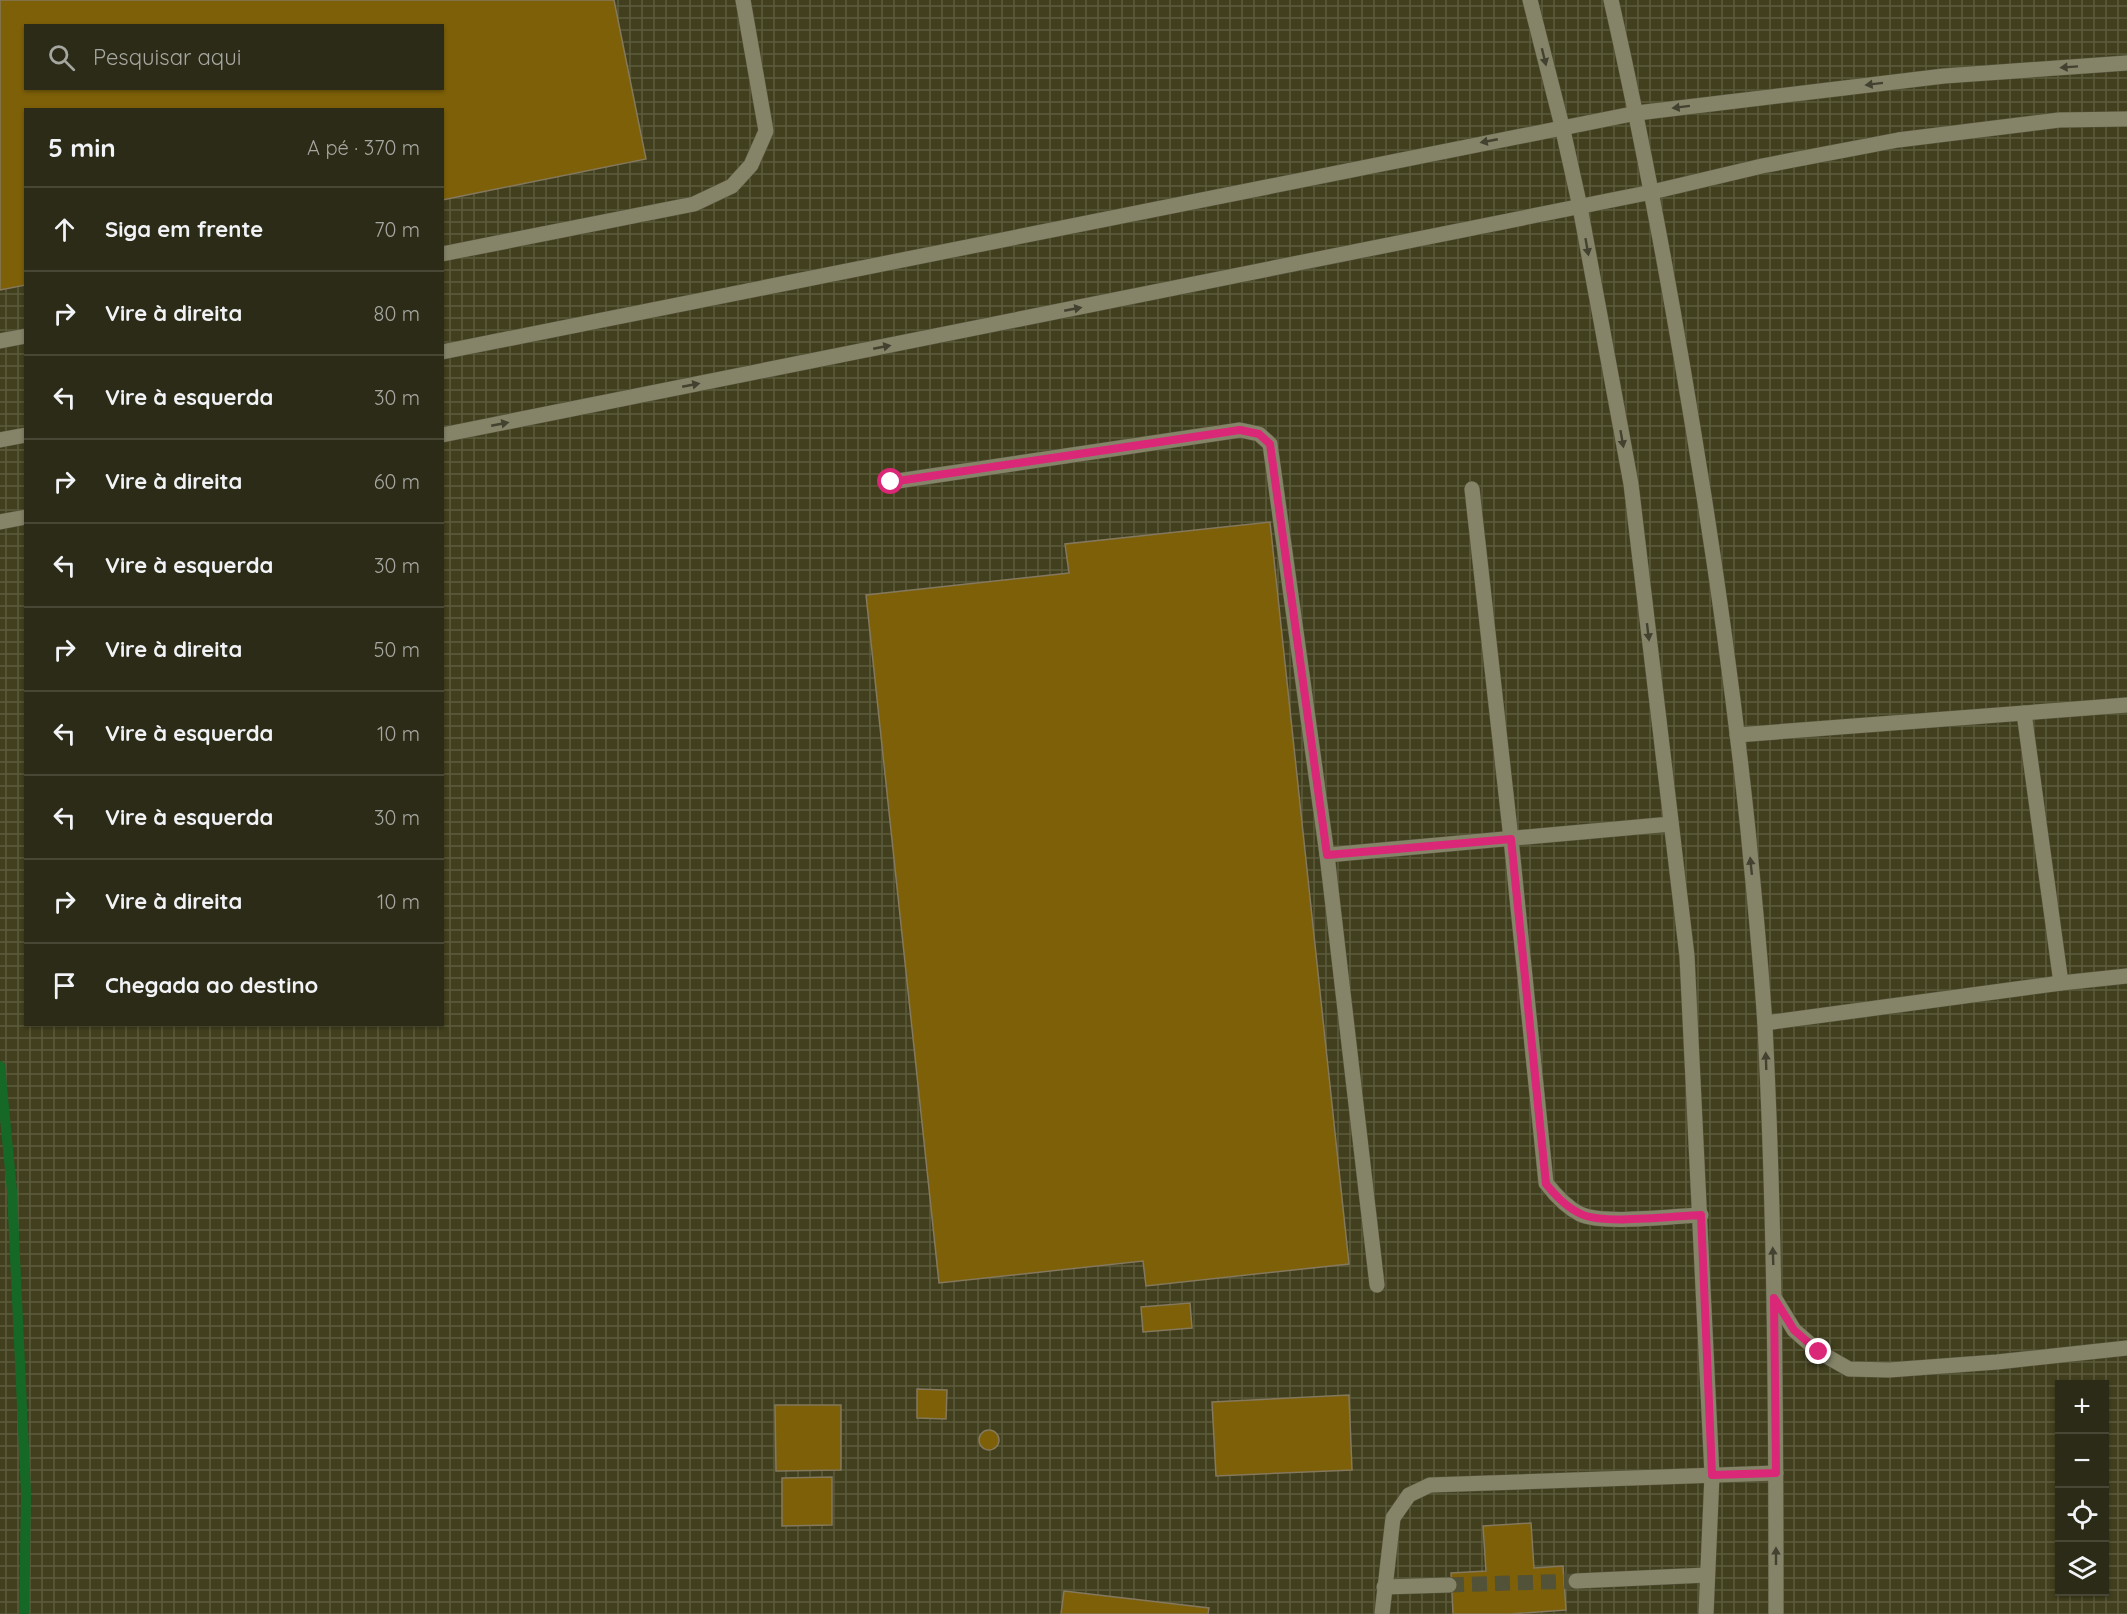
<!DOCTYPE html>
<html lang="pt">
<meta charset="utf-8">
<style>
:root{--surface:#2c2b17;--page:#343320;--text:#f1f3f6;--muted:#a6a7a1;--line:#484736}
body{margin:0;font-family:Quicksand,sans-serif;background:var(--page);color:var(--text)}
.controls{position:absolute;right:18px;bottom:18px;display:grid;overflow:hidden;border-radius:0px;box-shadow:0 2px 4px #0004}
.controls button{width:54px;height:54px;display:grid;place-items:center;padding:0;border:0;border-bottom:2px solid var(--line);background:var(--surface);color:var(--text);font:30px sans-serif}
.stop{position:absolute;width:18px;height:18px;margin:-14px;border:4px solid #db2777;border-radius:50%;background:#fff}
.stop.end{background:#db2777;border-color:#fff;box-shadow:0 2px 6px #0008}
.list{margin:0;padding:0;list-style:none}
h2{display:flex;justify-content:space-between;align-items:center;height:78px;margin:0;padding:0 24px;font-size:26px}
h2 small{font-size:20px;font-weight:400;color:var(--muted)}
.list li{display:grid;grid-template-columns:39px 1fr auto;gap:18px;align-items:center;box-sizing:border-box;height:84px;padding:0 24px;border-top:2px solid var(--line)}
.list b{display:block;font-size:22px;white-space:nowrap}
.list em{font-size:20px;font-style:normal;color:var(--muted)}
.icon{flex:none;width:33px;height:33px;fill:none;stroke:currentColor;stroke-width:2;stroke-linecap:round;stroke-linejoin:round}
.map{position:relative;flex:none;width:2127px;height:1614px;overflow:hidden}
.search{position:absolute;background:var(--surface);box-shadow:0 2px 4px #0004;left:24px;top:24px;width:420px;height:66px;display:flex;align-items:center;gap:15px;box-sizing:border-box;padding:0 21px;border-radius:0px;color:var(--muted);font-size:22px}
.panel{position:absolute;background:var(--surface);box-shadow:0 2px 4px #0004;left:24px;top:108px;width:420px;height:918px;border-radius:0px}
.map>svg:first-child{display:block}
.industrial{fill:url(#industrial-grid);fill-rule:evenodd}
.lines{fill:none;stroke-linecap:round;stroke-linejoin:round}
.stream{stroke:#166827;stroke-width:10}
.building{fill:#7d6008;stroke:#84785d;stroke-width:1.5;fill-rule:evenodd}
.minor-tunnel{stroke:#525239;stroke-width:15;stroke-dasharray:15 8;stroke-linecap:butt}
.minor-casing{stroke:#56553e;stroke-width:16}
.minor{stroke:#858468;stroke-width:15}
.oneway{fill:#434231}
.route{stroke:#db2777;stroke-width:8}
</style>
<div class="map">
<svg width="2127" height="1614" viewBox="0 0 2127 1614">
<defs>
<pattern id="industrial-grid" width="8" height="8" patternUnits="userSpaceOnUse" patternTransform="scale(1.5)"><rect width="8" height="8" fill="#413f1d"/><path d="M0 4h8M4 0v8" fill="none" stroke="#5c5a3d"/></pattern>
</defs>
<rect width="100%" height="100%" fill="#3a391f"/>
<path class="industrial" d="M0 0H2127V1614H0ZM26 26H442V88H26ZM26 110H442V1024H26ZM2060 1384H2104V1592H2060Z"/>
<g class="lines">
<path class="stream" d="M0 1066 12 1191 26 1494 24 1614"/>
</g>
<g class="building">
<path d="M0 0H614L646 159 442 200V110H26V285L0 290ZM26 26H442V88H26Z"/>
<path d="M1270 522 1349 1264 1146 1286 1143 1261 939 1283 866 595 1069 573 1065 544Z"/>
<path d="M1190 1303 1192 1328 1143 1332 1141 1307Z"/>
<path d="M917 1389 947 1390 946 1419 917 1418Z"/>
<path d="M1349 1395 1352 1470 1216 1476 1212 1402Z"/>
<path d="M775 1405H841V1470L776 1471Z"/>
<circle cx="989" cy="1440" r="10"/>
<path d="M832 1477V1525L782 1526V1478Z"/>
<path d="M1531 1523 1534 1568 1563 1566 1566 1610 1510 1614H1453L1451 1573 1486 1571 1483 1526Z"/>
<path d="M1064 1591 1209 1608 1208 1614H1061Z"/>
</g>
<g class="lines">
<path class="minor-tunnel" d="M1449 1585 1576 1581"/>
<g class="minor-casing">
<g id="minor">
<path d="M1530 0 1562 126 1580 207 1631 484 1687 956 1712 1475 1706 1614"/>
<path d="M1611 0C1648 162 1677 326 1703 490 1721 603 1736 716 1748 830 1754 895 1761 960 1765 1026 1775 1222 1776 1418 1776 1614"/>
<path d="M442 254 694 204 732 186 751 165 766 131 743 0"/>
<path d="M0 341 26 336"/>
<path d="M442 352 1637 113 1944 76 2127 63"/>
<path d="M442 435 1652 192 1762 166 1898 140 2059 120 2127 119"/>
<path d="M0 440 26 435"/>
<path d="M891 482 1240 430 1259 434 1270 444 1327 855 1377 1285"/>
<path d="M1472 489 1511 839 1546 1183C1556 1196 1566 1207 1580 1214 1603 1225 1673 1216 1701 1215"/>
<path d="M0 522 26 517"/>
<path d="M2024 713 2061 983"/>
<path d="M1737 735 2127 705"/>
<path d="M1327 855 1671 824"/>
<path d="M1765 1023 2061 983 2127 976"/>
<path d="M1775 1299 1794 1330 1819 1352 1849 1369 1889 1370 1997 1362 2127 1348"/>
<path d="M1576 1581 1707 1575"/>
<path d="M1384 1587 1449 1585"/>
<path d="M1382 1614 1393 1518 1409 1495 1430 1485 1776 1473"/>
</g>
</g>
<use href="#minor" class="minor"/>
</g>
<defs><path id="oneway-solid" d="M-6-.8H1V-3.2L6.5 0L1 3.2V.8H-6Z" transform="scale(1.5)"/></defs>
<g class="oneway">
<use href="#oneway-solid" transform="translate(1544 57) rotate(76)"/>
<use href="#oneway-solid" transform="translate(2069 67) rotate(176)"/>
<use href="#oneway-solid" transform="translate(1874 84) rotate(173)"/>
<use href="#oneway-solid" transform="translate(1681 107) rotate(173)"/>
<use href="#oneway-solid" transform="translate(1489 141) rotate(169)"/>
<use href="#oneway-solid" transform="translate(1587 247) rotate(80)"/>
<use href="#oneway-solid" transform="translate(1073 309) rotate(-11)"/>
<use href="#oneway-solid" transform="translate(882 347) rotate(-11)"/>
<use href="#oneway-solid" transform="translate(691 385) rotate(-11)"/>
<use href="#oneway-solid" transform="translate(500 424) rotate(-11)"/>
<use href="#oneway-solid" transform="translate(1622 439) rotate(80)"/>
<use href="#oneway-solid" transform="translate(1648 632) rotate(83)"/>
<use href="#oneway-solid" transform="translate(1751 866) rotate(-96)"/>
<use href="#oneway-solid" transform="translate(1766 1061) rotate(-92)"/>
<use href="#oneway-solid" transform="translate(1773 1256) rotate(-92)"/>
<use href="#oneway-solid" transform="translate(1776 1556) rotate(-90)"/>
</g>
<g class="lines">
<path class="route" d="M891 482 1240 430 1259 434 1270 444 1327 855 1511 839 1546 1184C1556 1196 1566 1207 1581 1214 1603 1225 1673 1216 1701 1215L1712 1475 1776 1473 1774 1298 1794 1330 1819 1352"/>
</g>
</svg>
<div class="controls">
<button>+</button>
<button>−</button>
<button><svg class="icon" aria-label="locate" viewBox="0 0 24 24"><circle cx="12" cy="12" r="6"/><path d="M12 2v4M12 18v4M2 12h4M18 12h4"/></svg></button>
<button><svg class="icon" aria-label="layers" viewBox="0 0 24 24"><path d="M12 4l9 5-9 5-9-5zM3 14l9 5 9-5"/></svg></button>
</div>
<div class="stop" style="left:891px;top:482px"></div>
<div class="stop end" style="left:1819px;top:1352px"></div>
<div class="search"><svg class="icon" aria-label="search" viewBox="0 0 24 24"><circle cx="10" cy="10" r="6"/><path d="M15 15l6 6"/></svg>Pesquisar aqui</div>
<section class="panel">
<h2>5 min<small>A pé · 370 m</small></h2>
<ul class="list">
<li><svg class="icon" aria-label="ahead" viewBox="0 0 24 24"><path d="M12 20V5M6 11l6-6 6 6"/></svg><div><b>Siga em frente</b></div><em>70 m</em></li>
<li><svg class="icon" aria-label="right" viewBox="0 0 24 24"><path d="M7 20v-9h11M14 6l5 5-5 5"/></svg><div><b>Vire à direita</b></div><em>80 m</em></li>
<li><svg class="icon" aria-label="left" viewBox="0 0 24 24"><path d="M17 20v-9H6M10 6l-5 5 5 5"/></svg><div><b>Vire à esquerda</b></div><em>30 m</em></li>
<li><svg class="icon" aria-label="right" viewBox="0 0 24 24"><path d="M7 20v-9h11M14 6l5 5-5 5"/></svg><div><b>Vire à direita</b></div><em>60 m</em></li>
<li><svg class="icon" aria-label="left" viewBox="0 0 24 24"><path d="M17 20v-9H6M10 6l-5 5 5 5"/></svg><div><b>Vire à esquerda</b></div><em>30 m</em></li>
<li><svg class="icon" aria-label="right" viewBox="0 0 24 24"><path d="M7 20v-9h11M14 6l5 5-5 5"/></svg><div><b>Vire à direita</b></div><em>50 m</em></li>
<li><svg class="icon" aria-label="left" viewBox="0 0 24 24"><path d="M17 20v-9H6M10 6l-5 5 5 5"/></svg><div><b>Vire à esquerda</b></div><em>10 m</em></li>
<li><svg class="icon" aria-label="left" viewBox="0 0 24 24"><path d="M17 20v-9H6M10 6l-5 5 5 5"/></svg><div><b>Vire à esquerda</b></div><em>30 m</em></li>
<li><svg class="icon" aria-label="right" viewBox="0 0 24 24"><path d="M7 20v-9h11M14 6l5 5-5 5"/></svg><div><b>Vire à direita</b></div><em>10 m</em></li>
<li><svg class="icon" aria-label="arrive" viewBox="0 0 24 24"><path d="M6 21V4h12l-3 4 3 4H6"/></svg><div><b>Chegada ao destino</b></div></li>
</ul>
</section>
</div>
